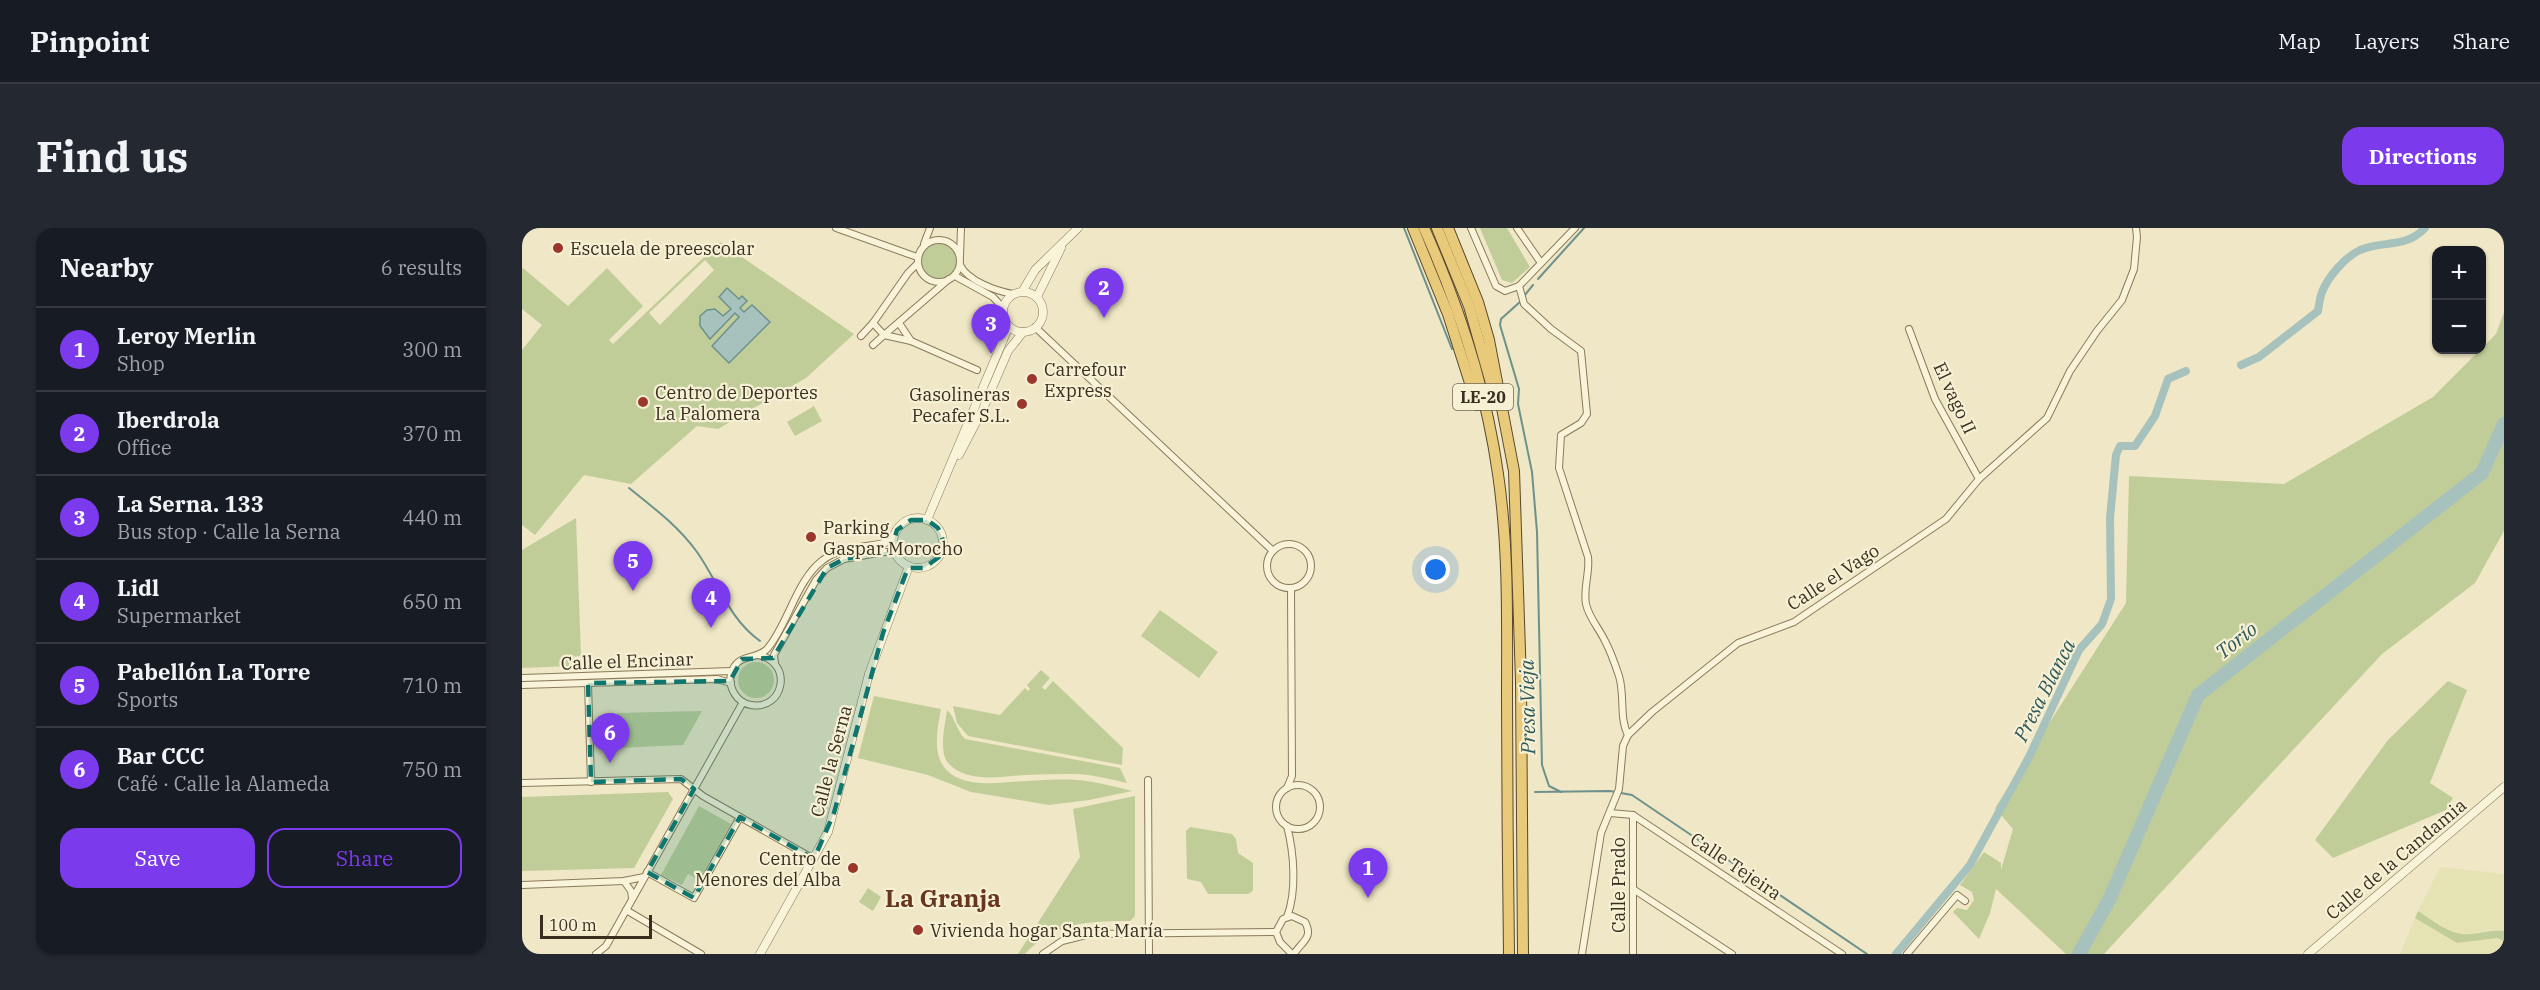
<!DOCTYPE html>
<meta charset="utf-8">
<style>
:root{--surface:#171b24;--page:#242831;--text:#f1f3f6;--muted:#9ea1a6;--line:#363941;--accent:#7c3aed}
body{margin:0;font-family:"IBM Plex Serif",serif;background:var(--page);color:var(--text)}
.controls{position:absolute;right:18px;top:18px;display:grid;overflow:hidden;border-radius:12px;box-shadow:0 2px 4px #0004}
.controls button{width:54px;height:54px;display:grid;place-items:center;padding:0;border:0;border-bottom:2px solid var(--line);background:var(--surface);color:var(--text);font:30px sans-serif}
.scale{position:absolute;left:18px;bottom:15px;width:112px;box-sizing:border-box;padding-left:6px;border:3px solid #3a2f1f;border-top:0;font-size:16px;line-height:21px;white-space:nowrap;color:#3a2f1f;-webkit-text-stroke:4px #f6f0d5;paint-order:stroke}
.you{position:absolute;left:914px;top:342px;width:21px;height:21px;margin:-15px;border:4px solid #fff;border-radius:50%;background:#1a73e8;box-shadow:0 0 0 9px #1a73e833}
.badge{display:grid;place-items:center;width:39px;height:39px;border-radius:50%;background:var(--accent);color:#fff;font-size:20px;font-weight:700}
.pin{position:absolute;translate:-50% -50px;filter:drop-shadow(0 2px 3px #0008)}
.pin::after{content:'';position:absolute;top:32px;width:21px;height:18px;background:inherit;clip-path:polygon(0 0,100% 0,50% 100%)}
.list{margin:0;padding:0;list-style:none}
h2{display:flex;justify-content:space-between;align-items:center;height:78px;margin:0;padding:0 24px;font-size:26px}
h2 small{font-size:20px;font-weight:400;color:var(--muted)}
.list li{display:grid;grid-template-columns:39px 1fr auto;gap:18px;align-items:center;box-sizing:border-box;height:84px;padding:0 24px;border-top:2px solid var(--line)}
.list b{display:block;font-size:22px;white-space:nowrap}
.list p{margin:0;font-size:20px;white-space:nowrap;color:var(--muted)}
.list em{font-size:20px;font-style:normal;color:var(--muted)}
.actions{display:flex;gap:12px;padding:18px 24px}
.actions a{flex:1;padding:14px 0;border:2px solid var(--accent);border-radius:18px;text-align:center;font-size:21px;color:var(--accent)}
.actions .main{background:var(--accent);color:#fff}
.map{position:relative;flex:none;width:1982px;height:726px;overflow:hidden;border-radius:18px}
header{display:flex;align-items:center;gap:36px;box-sizing:border-box;height:84px;padding:0 30px;background:var(--surface);border-bottom:2px solid var(--line)}
header strong{font-size:28px}
nav{display:flex;gap:33px;margin-inline-start:auto;font-size:21px}
.intro{display:flex;align-items:center;justify-content:space-between;box-sizing:border-box;height:144px;padding:0 36px}
h1{margin:0;font-size:42px}
.button{padding:15px 27px;border-radius:18px;background:var(--accent);color:#fff;font-size:21px;font-weight:700}
main{display:flex;gap:36px;padding:0 36px}
aside{flex:1;background:var(--surface);border-radius:18px;box-shadow:0 2px 4px #0004}
.map>svg:first-child{display:block}
.farmland{fill:#e5e2b3}
.green{fill:#c1cd99;fill-rule:evenodd}
.water{fill:#a7c2bd;stroke:#6d918c;stroke-width:1.5}
.lines{fill:none;stroke-linecap:round;stroke-linejoin:round}
.stream{stroke:#6d918c;stroke-width:2}
.canal{stroke:#a7c2bd;stroke-width:8}
.river{stroke:#a7c2bd;stroke-width:14}
.minor-casing{stroke:#8a7a5b;stroke-width:8}
.tertiary-casing{stroke:#8a7a5b;stroke-width:9}
.trunk-casing{stroke:#58472f;stroke-width:12}
.minor{stroke:#f9f3d9;stroke-width:6}
.tertiary{stroke:#f9f3d9;stroke-width:8}
.trunk{stroke:#e8ca7a;stroke-width:10}
.marked{fill:#0f766e;fill-opacity:0.2;stroke:#0f766e;stroke-width:4.5;stroke-dasharray:12 8;stroke-linejoin:round}
.poi-dot{fill:#9a362a;stroke:#f6f0d5;stroke-width:2}
.labels{text-anchor:middle;dominant-baseline:central;stroke-width:4.5;stroke-linejoin:round;paint-order:stroke}
.shield{fill:#f6f0d5;stroke:#726956;stroke-width:1.5}
.shield-label{font-size:16px;font-weight:bold;fill:#3a2f1f}
.poi-label{font-size:18px;fill:#3a2f1f;stroke:#f6f0d5;text-anchor:start}
.street-label{font-size:18px;fill:#3a2f1f;stroke:#f6f0d5}
.water-label{font-size:20px;font-style:italic;fill:#2e585a;stroke:#f6f0d5}
.district-label{font-size:24px;font-weight:bold;fill:#68361e;stroke:#f6f0d5}
</style>
<header>
<strong>Pinpoint</strong>
<nav><a>Map</a><a>Layers</a><a>Share</a></nav>
</header>
<div class="intro"><h1>Find us</h1><a class="button">Directions</a></div>
<main>
<aside>
<h2>Nearby<small>6 results</small></h2>
<ul class="list">
<li><span class="badge">1</span><div><b>Leroy Merlin</b><p>Shop</p></div><em>300 m</em></li>
<li><span class="badge">2</span><div><b>Iberdrola</b><p>Office</p></div><em>370 m</em></li>
<li><span class="badge">3</span><div><b>La Serna. 133</b><p>Bus stop · Calle la Serna</p></div><em>440 m</em></li>
<li><span class="badge">4</span><div><b>Lidl</b><p>Supermarket</p></div><em>650 m</em></li>
<li><span class="badge">5</span><div><b>Pabellón La Torre</b><p>Sports</p></div><em>710 m</em></li>
<li><span class="badge">6</span><div><b>Bar CCC</b><p>Café · Calle la Alameda</p></div><em>750 m</em></li>
</ul>
<div class="actions"><a class="main">Save</a><a>Share</a></div>
</aside>
<div class="map">
<svg width="1982" height="726" viewBox="0 0 1982 726">
<rect width="100%" height="100%" fill="#efe7c5"/>
<g class="farmland">
<path d="M1918 639 1982 646V703L1971 701 1946 706 1929 703 1896 683Z"/>
<path d="M1893 690 1935 715 1975 710 1982 713V726H1878Z"/>
</g>
<g class="green">
<path d="M958 0H985L1008 39 990 55 980 52Z"/>
<path d="M198 14 332 106 284 150 196 201 175 198 109 256 62 247 13 307 0 297V122L20 97 0 81V42L1 40 46 78 85 40 121 78 87 112 91 116ZM183 32 192 42 138 97 127 85ZM197 69 225 74 218 81 222 85 218 89 213 85 188 111 184 105 209 81Z"/>
<circle cx="417" cy="33" r="18"/>
<path d="M1982 84V303L1953 355 1860 426 1582 726H1544L1474 661 1468 685 1457 711 1431 684 1435 680 1445 682 1452 672 1450 664 1438 657 1462 624 1479 635V642L1491 601 1473 580 1604 375 1607 248 1762 256 1911 169 1974 106Z"/>
<path d="M292 178 300 193 273 208 265 194Z"/>
<path d="M54 290 59 428 47 429V438L0 440V322Z"/>
<path d="M638 382 696 424 677 450 619 408Z"/>
<circle cx="234" cy="452" r="18"/>
<path d="M519 442 528 450 520 459 523 462 531 453 601 520 600 537 446 508 435 495 431 478 478 487 503 460 506 463 508 461 505 457Z"/>
<path d="M1926 453 1945 462 1908 555 1931 570 1924 582 1811 630 1793 612 1866 512Z"/>
<path d="M352 468 419 481C416 497 411 521 420 536 436 563 480 554 505 553 522 552 539 551 556 552 574 554 592 558 610 563L567 572 527 577 449 564 406 547 336 530Z"/>
<path d="M425 482C433 489 434 502 443 511L598 540 605 555C588 551 572 547 555 546 538 546 520 546 503 547 480 548 447 556 427 536 416 525 423 497 425 482Z"/>
<path d="M180 483 161 517 96 520 95 485Z"/>
<path d="M146 564 151 571 112 640 0 643V569Z"/>
<path d="M613 568V688L608 693C567 693 532 694 503 726H496L558 629 551 581Z"/>
<path d="M177 578 209 596 177 652 166 646 160 657 139 647Z"/>
<path d="M668 599 710 606 714 611 716 625 731 635V663L726 666H686L679 654 665 651 664 603Z"/>
<path d="M346 660 359 669 351 683 337 674Z"/>
<path d="M1896 683C1912 693 1929 708 1948 706 1961 705 1970 701 1982 703V713L1975 710 1935 715 1893 690Z"/>
</g>
<path class="water" d="M205 60 217 71 220 68 225 73 218 80 222 84 230 77 248 94 207 135 190 118 217 89 213 85 188 111 178 98V88L185 82 193 81 201 88 209 81 197 69Z"/>
<g class="lines">
<g class="stream">
<path d="M882 0 930 121"/>
<path d="M1016 51 1062 0"/>
<path d="M1002 68 1011 57"/>
<path d="M999 73 979 91 978 97 997 161 996 176 1010 244 1015 304 1020 537 1027 558 1039 564"/>
<path d="M107 260C132 280 156 298 175 324 197 355 206 390 238 413"/>
<path d="M1013 564 1088 563 1110 567 1345 726"/>
</g>
<g class="canal">
<path d="M1719 137 1737 129 1796 83C1797 77 1798 69 1800 64 1806 49 1823 29 1838 22 1861 12 1883 21 1903 0"/>
<path d="M1374 726 1448 637 1507 529 1557 422 1580 396 1589 371 1588 290 1594 227 1598 218H1613L1633 188 1646 151 1664 143"/>
</g>
<path class="river" d="M1557 726 1587 672 1676 467 1960 245 1982 196"/>
<g class="minor-casing">
<g id="minor">
<path d="M314 0 395 29"/>
<path d="M949 0 974 58 983 63 997 58 1053 0"/>
<path d="M995 0 1019 35"/>
<circle cx="417" cy="33" r="21"/>
<path d="M402 16 408 0"/>
<path d="M438 28 439 0"/>
<path d="M395 36 386 45 351 95 362 107 427 51"/>
<path d="M438 37C446 53 474 63 491 66"/>
<path d="M433 48 471 69 481 80"/>
<path d="M997 58 1002 76 1029 101 1059 123 1065 186 1059 195 1039 207 1037 240 1066 329C1068 345 1061 360 1064 376 1067 390 1077 400 1083 413 1089 424 1093 436 1097 448 1103 467 1097 490 1106 507"/>
<path d="M377 95 389 113"/>
<path d="M513 99 751 323"/>
<path d="M1387 101 1413 171 1457 251"/>
<path d="M339 108 351 95"/>
<path d="M351 117 362 107 389 113 455 142"/>
<circle cx="767" cy="338" r="22"/>
<path d="M236 427C272 434 262 483 229 477 215 475 206 460 209 446 215 424 234 433 245 421 266 397 274 352 301 332 319 318 349 319 371 313"/>
<path d="M253 435 252 427 294 352 305 340 322 331 361 324H373"/>
<path d="M0 450 210 443"/>
<path d="M66 455 69 554"/>
<path d="M0 457 195 451 209 455"/>
<path d="M626 552 627 726"/>
<path d="M0 555 159 551 181 568 292 631"/>
<circle cx="776" cy="579" r="22"/>
<path d="M765 560 770 548 769 360"/>
<path d="M1088 585 1111 587 1320 726"/>
<path d="M1111 587V726"/>
<path d="M765 598C772 625 775 663 765 689"/>
<path d="M125 644 172 670 218 589"/>
<path d="M102 653 109 663 110 670"/>
<path d="M0 657 102 653 122 649"/>
<path d="M1111 661 1210 726"/>
<path d="M104 682 179 726"/>
<path d="M74 726 84 718 221 474"/>
<path d="M521 726 540 713 568 706 754 704"/>
<path d="M770 726 758 714 754 704 761 691 770 688 783 694C792 710 779 714 772 726"/>
<path d="M1060 726 1079 605 1097 561 1101 518 1106 507 1130 484 1216 415 1272 394 1424 291 1457 251 1525 190 1548 143 1575 103 1600 72 1612 41 1615 9 1614 0"/>
<path d="M1385 726 1435 667 1443 673"/>
</g>
</g>
<g class="tertiary-casing">
<g id="tertiary">
<circle cx="501" cy="84" r="20"/>
<path d="M500 64 513 42 556 0"/>
<path d="M515 69 539 20"/>
<path d="M437 227 461 181 486 123 501 104"/>
<circle cx="396" cy="315" r="25"/>
<path d="M405 292 487 98"/>
<path d="M238 726 306 604 347 446 387 338"/>
<path d="M1786 726 1982 559"/>
</g>
</g>
<g class="trunk-casing">
<g id="trunk">
<path d="M891 0 926 86 955 177"/>
<path d="M902 0C937 78 964 161 976 246 987 321 985 397 985 472 985 557 986 641 987 726"/>
<path d="M915 0 947 78 974 173"/>
<path d="M926 0 956 74 967 112 992 243 999 453 1001 726"/>
</g>
</g>
<use href="#minor" class="minor"/>
<use href="#tertiary" class="tertiary"/>
<use href="#trunk" class="trunk"/>
</g>
<path class="marked" d="M389 292H405L416 300 421 312 417 329 402 340H386L361 405 312 585 292 631 218 589 172 670 125 644 172 561 159 551 69 554 66 455 208 453 220 431 251 430 305 340 322 331 369 323 375 302Z"/>
<g class="poi-dot">
<circle cx="36" cy="20" r="6"/>
<circle cx="510" cy="151" r="6"/>
<circle cx="121" cy="174" r="6"/>
<circle cx="500" cy="176" r="6"/>
<circle cx="289" cy="309" r="6"/>
<circle cx="331" cy="640" r="6"/>
<circle cx="396" cy="702" r="6"/>
</g>
<g class="labels">
<rect class="shield" x="931" y="156" width="60" height="26" rx="4.5"/>
<g class="shield-label">
<text x="961" y="169">LE-20</text>
</g>
<g class="poi-label">
<text x="48" y="20">Escuela de preescolar</text>
<text x="522" y="141">Carrefour<tspan x="522" dy="21">Express</tspan></text>
<text x="133" y="164">Centro de Deportes<tspan x="133" dy="21">La Palomera</tspan></text>
<text x="488" y="166" text-anchor="end">Gasolineras<tspan x="488" dy="21">Pecafer S.L.</tspan></text>
<text x="301" y="299">Parking<tspan x="301" dy="21">Gaspar Morocho</tspan></text>
<text x="319" y="630" text-anchor="end">Centro de<tspan x="319" dy="21">Menores del Alba</tspan></text>
<text x="408" y="702">Vivienda hogar Santa María</text>
</g>
<g class="street-label">
<text transform="translate(1433 170) rotate(65)">El vago II</text>
<text transform="translate(1311 349) rotate(-33)">Calle el Vago</text>
<text transform="translate(105 433) rotate(-2)">Calle el Encinar</text>
<text transform="translate(309 533) rotate(-75)">Calle la Serna</text>
<text transform="translate(1874 631) rotate(-40)">Calle de la Candamia</text>
<text transform="translate(1214 638) rotate(34)">Calle Tejeira</text>
<text transform="translate(1096 657) rotate(-90)">Calle Prado</text>
</g>
<g class="water-label">
<text transform="translate(1714 412) rotate(-38)">Torío</text>
<text transform="translate(1522 462) rotate(-63)">Presa Blanca</text>
<text transform="translate(1005 479) rotate(-91)">Presa Vieja</text>
</g>
<g class="district-label">
<text x="421" y="670">La Granja</text>
</g>
</g>
</svg>
<div class="controls">
<button>+</button>
<button>−</button>
</div>
<div class="scale">100 m</div>
<div class="you"></div>
<div class="pin badge" style="left:846px;top:670px">1</div>
<div class="pin badge" style="left:582px;top:90px">2</div>
<div class="pin badge" style="left:469px;top:126px">3</div>
<div class="pin badge" style="left:189px;top:400px">4</div>
<div class="pin badge" style="left:111px;top:363px">5</div>
<div class="pin badge" style="left:88px;top:535px">6</div>
</div>
</main>
